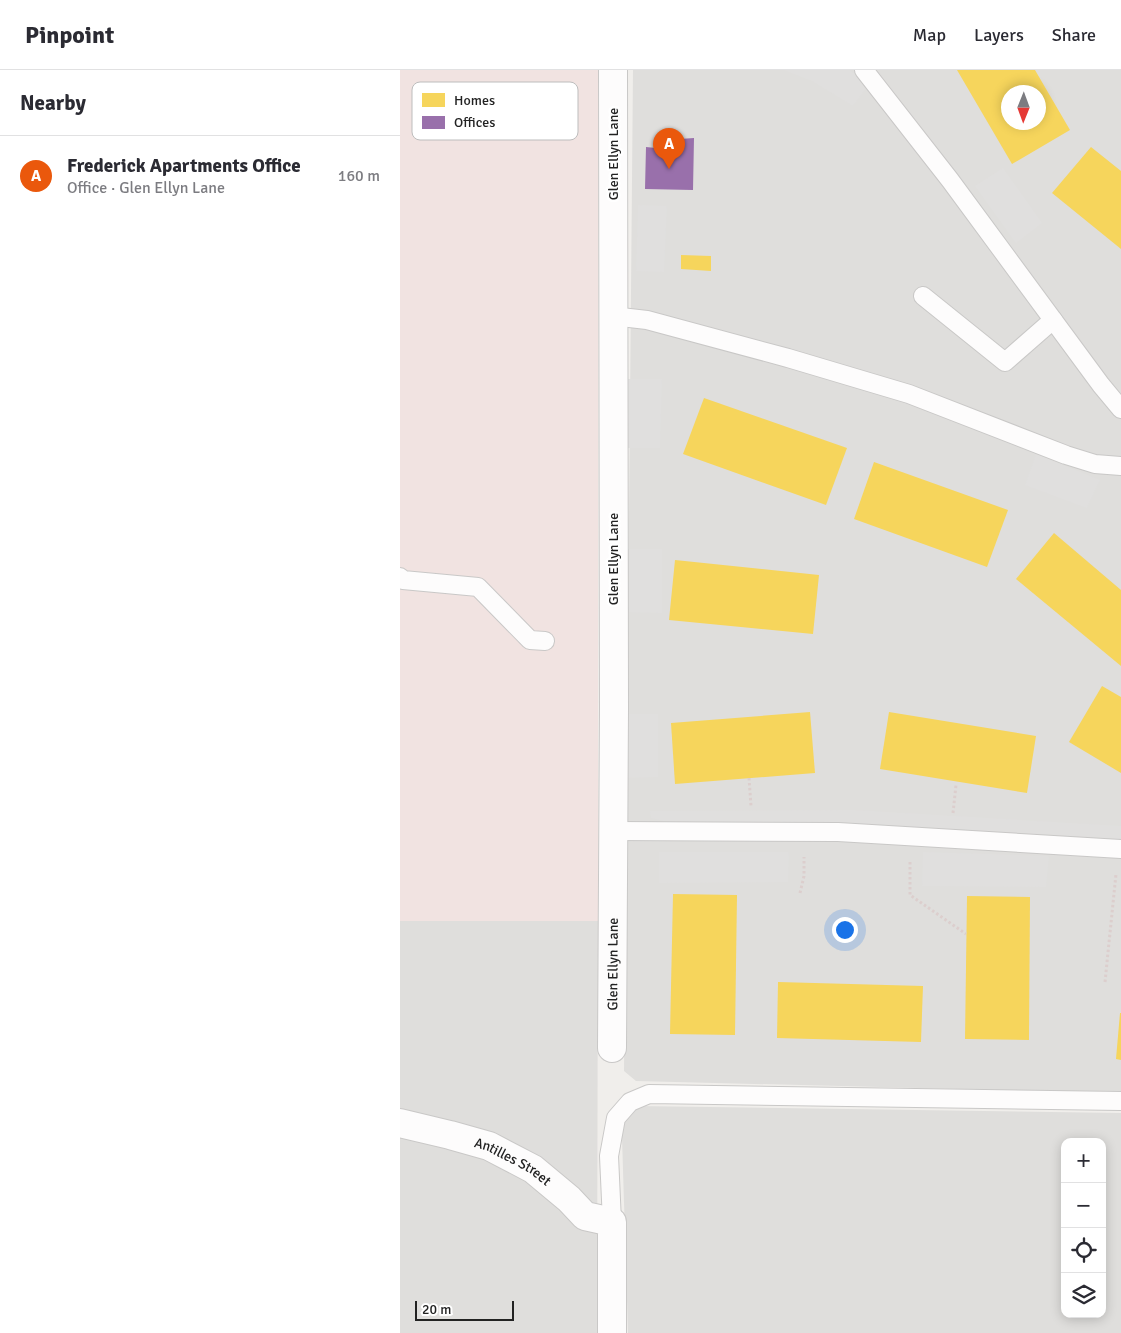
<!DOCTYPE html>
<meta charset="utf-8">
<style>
:root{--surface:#fff;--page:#f2f2f3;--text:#2b2b33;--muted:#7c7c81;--line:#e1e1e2;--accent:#ea580c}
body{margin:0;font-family:Signika,sans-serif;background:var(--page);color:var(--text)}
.controls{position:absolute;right:15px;bottom:15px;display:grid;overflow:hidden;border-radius:10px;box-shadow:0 2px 12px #0003}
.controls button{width:45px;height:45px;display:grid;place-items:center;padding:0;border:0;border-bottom:1px solid var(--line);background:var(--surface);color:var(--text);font:25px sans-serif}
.compass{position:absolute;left:601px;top:15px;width:45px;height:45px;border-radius:50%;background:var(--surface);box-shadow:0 2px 12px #0003;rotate:181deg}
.scale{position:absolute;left:15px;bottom:12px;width:99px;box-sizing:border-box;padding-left:5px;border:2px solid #222;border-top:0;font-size:14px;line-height:18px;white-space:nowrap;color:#222;-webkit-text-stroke:4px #fff;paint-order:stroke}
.you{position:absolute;left:444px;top:859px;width:18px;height:18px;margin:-12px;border:4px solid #fff;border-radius:50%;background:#1a73e8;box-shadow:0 0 0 8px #1a73e833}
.badge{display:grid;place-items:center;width:32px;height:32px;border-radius:50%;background:var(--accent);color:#fff;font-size:16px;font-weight:700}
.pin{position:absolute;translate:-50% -41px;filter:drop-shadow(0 1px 2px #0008)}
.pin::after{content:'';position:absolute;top:26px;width:18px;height:15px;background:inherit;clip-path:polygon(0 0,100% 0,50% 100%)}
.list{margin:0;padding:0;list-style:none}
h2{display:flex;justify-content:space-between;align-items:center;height:65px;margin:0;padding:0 20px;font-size:21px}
h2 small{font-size:16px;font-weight:400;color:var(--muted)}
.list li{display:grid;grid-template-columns:32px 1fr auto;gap:15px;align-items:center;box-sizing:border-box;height:80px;padding:0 20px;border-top:1px solid var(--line)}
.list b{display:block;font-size:19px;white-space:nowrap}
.list p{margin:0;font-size:16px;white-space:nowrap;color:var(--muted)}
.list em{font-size:16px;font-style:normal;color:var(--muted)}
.icon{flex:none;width:28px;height:28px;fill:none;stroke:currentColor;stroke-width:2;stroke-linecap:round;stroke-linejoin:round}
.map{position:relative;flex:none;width:721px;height:1263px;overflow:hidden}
header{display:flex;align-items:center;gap:30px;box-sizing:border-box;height:70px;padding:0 25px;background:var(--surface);border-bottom:1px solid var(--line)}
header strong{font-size:24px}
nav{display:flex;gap:28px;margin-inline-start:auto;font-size:18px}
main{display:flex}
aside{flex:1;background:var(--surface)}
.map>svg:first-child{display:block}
.residential{fill:#dfdedc;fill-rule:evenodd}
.commercial{fill:#f1e3e1}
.parking{fill:#e0dfde}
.homes{fill:#f6d55c;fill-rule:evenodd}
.offices{fill:#9970ab}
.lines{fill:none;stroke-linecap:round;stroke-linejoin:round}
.lane-casing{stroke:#c9c8c7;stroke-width:20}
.street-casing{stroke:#c9c8c7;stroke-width:30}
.path{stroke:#dccecd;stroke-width:3;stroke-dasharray:2.5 2.5;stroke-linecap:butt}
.lane{stroke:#fdfcfc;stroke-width:18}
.street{stroke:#fdfcfc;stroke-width:28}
.labels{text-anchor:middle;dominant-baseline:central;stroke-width:5;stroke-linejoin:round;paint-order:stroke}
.street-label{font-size:14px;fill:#222;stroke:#fff}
.key{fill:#fff;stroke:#bdbdbd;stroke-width:1}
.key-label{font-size:14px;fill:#222}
</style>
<header>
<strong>Pinpoint</strong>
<nav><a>Map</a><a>Layers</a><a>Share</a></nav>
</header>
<main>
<aside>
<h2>Nearby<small></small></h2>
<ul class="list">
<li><span class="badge">A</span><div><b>Frederick Apartments Office</b><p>Office · Glen Ellyn Lane</p></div><em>160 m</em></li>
</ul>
</aside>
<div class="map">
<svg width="721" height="1263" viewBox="0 0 721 1263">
<rect width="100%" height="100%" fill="#f0eeeb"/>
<g class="residential">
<path d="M233 0H721V1023L236 1011 224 1001ZM608 22H638V52H608Z"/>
<path d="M0 851H198L197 1263H0Z"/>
<path d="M237 1036 721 1043V1263H228L222 1067 223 1047ZM665 1072H702V1244H665Z"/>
</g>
<rect class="commercial" x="0" y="0" width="198" height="851"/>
<g class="parking">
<path d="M384 0H450L469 15 453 36 412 11Z"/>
<path d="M603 98 642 153 616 173 575 116Z"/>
<path d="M238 135 267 136 264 202 236 201Z"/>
<path d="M226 309H262L260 378H225Z"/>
<path d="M636 384 700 410 687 438 625 415Z"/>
<path d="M224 479H262V543L225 542Z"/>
<path d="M224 644H258V707L222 708Z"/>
<path d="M454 740 721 756V769L571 760 263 751 251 748 250 741Z"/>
<path d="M259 782H389L388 812 259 813Z"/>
<path d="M523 782 649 786 646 817 522 816Z"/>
</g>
<g class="homes">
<path d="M557 0H635L670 60 612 94ZM608 22H638V52H608Z"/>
<path d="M691 77 721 101V179L652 123Z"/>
<path d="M281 185 311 186V201L281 199Z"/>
<path d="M304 328 447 378 426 435 283 384Z"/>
<path d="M474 392 608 440 587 497 454 449Z"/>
<path d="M654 463 721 520V596L616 509Z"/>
<path d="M275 490 419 505 413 564 269 550Z"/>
<path d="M702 616 721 627V703L669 672Z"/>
<path d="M410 642 415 703 275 714 271 653Z"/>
<path d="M489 642 636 666 627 723 480 699Z"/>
<path d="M273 824 337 825 335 965 270 964Z"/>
<path d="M567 826 630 827 629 970 565 969Z"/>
<path d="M378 912 523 916 521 972 377 968Z"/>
<path d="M720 943H721V990L716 989Z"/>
</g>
<path class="offices" d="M294 68 293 120 245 119 246 77 266 79 265 70Z"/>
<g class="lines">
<g class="lane-casing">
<g id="lane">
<path d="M464 0 550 110 701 315 721 339"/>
<path d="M523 226 605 292 653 250"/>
<path d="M212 246 247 250 388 288 509 324 666 385 695 394 721 396"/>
<path d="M0 507 3 510 78 517 130 570 145 571"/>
<path d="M213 761 438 762 721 779"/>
<path d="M212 1152 209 1086 216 1048 230 1032 249 1024 721 1031"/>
</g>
</g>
<g class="street-casing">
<g id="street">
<path id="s1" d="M212 978 214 639 213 0"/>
<path id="s2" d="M0 1053 50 1065 89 1076 133 1099 169 1129 185 1146 212 1152V1263"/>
</g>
</g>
<g class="path">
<path d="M349 708 351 736"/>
<path d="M553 743 556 715"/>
<path d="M510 792V825L566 864"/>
<path d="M400 823 404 806V787"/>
<path d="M705 912 716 804"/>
</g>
<use href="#lane" class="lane"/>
<use href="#street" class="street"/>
</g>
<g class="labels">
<g class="street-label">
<text transform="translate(213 84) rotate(-90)">Glen Ellyn Lane</text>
<text transform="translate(213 489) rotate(-90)">Glen Ellyn Lane</text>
<text stroke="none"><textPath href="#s1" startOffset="84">Glen Ellyn Lane</textPath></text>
<text stroke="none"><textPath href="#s2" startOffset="120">Antilles Street</textPath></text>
</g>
</g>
<rect x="12" y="12" width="166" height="58" rx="8" class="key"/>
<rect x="22" y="23" width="23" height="14" fill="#f6d55c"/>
<rect x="22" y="46" width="23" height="13" fill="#9970ab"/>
<g class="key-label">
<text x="54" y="35">Homes</text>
<text x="54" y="57">Offices</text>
</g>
</svg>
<div class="controls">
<button>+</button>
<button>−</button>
<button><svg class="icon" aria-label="locate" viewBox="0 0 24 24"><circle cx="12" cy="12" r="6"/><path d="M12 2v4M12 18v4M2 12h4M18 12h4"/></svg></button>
<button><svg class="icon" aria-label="layers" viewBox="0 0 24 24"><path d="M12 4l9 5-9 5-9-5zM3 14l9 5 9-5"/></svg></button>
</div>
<svg class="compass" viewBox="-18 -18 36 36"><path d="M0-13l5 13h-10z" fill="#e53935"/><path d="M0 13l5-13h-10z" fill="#7c7c81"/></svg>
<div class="scale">20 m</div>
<div class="you"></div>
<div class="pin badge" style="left:269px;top:99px">A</div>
</div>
</main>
